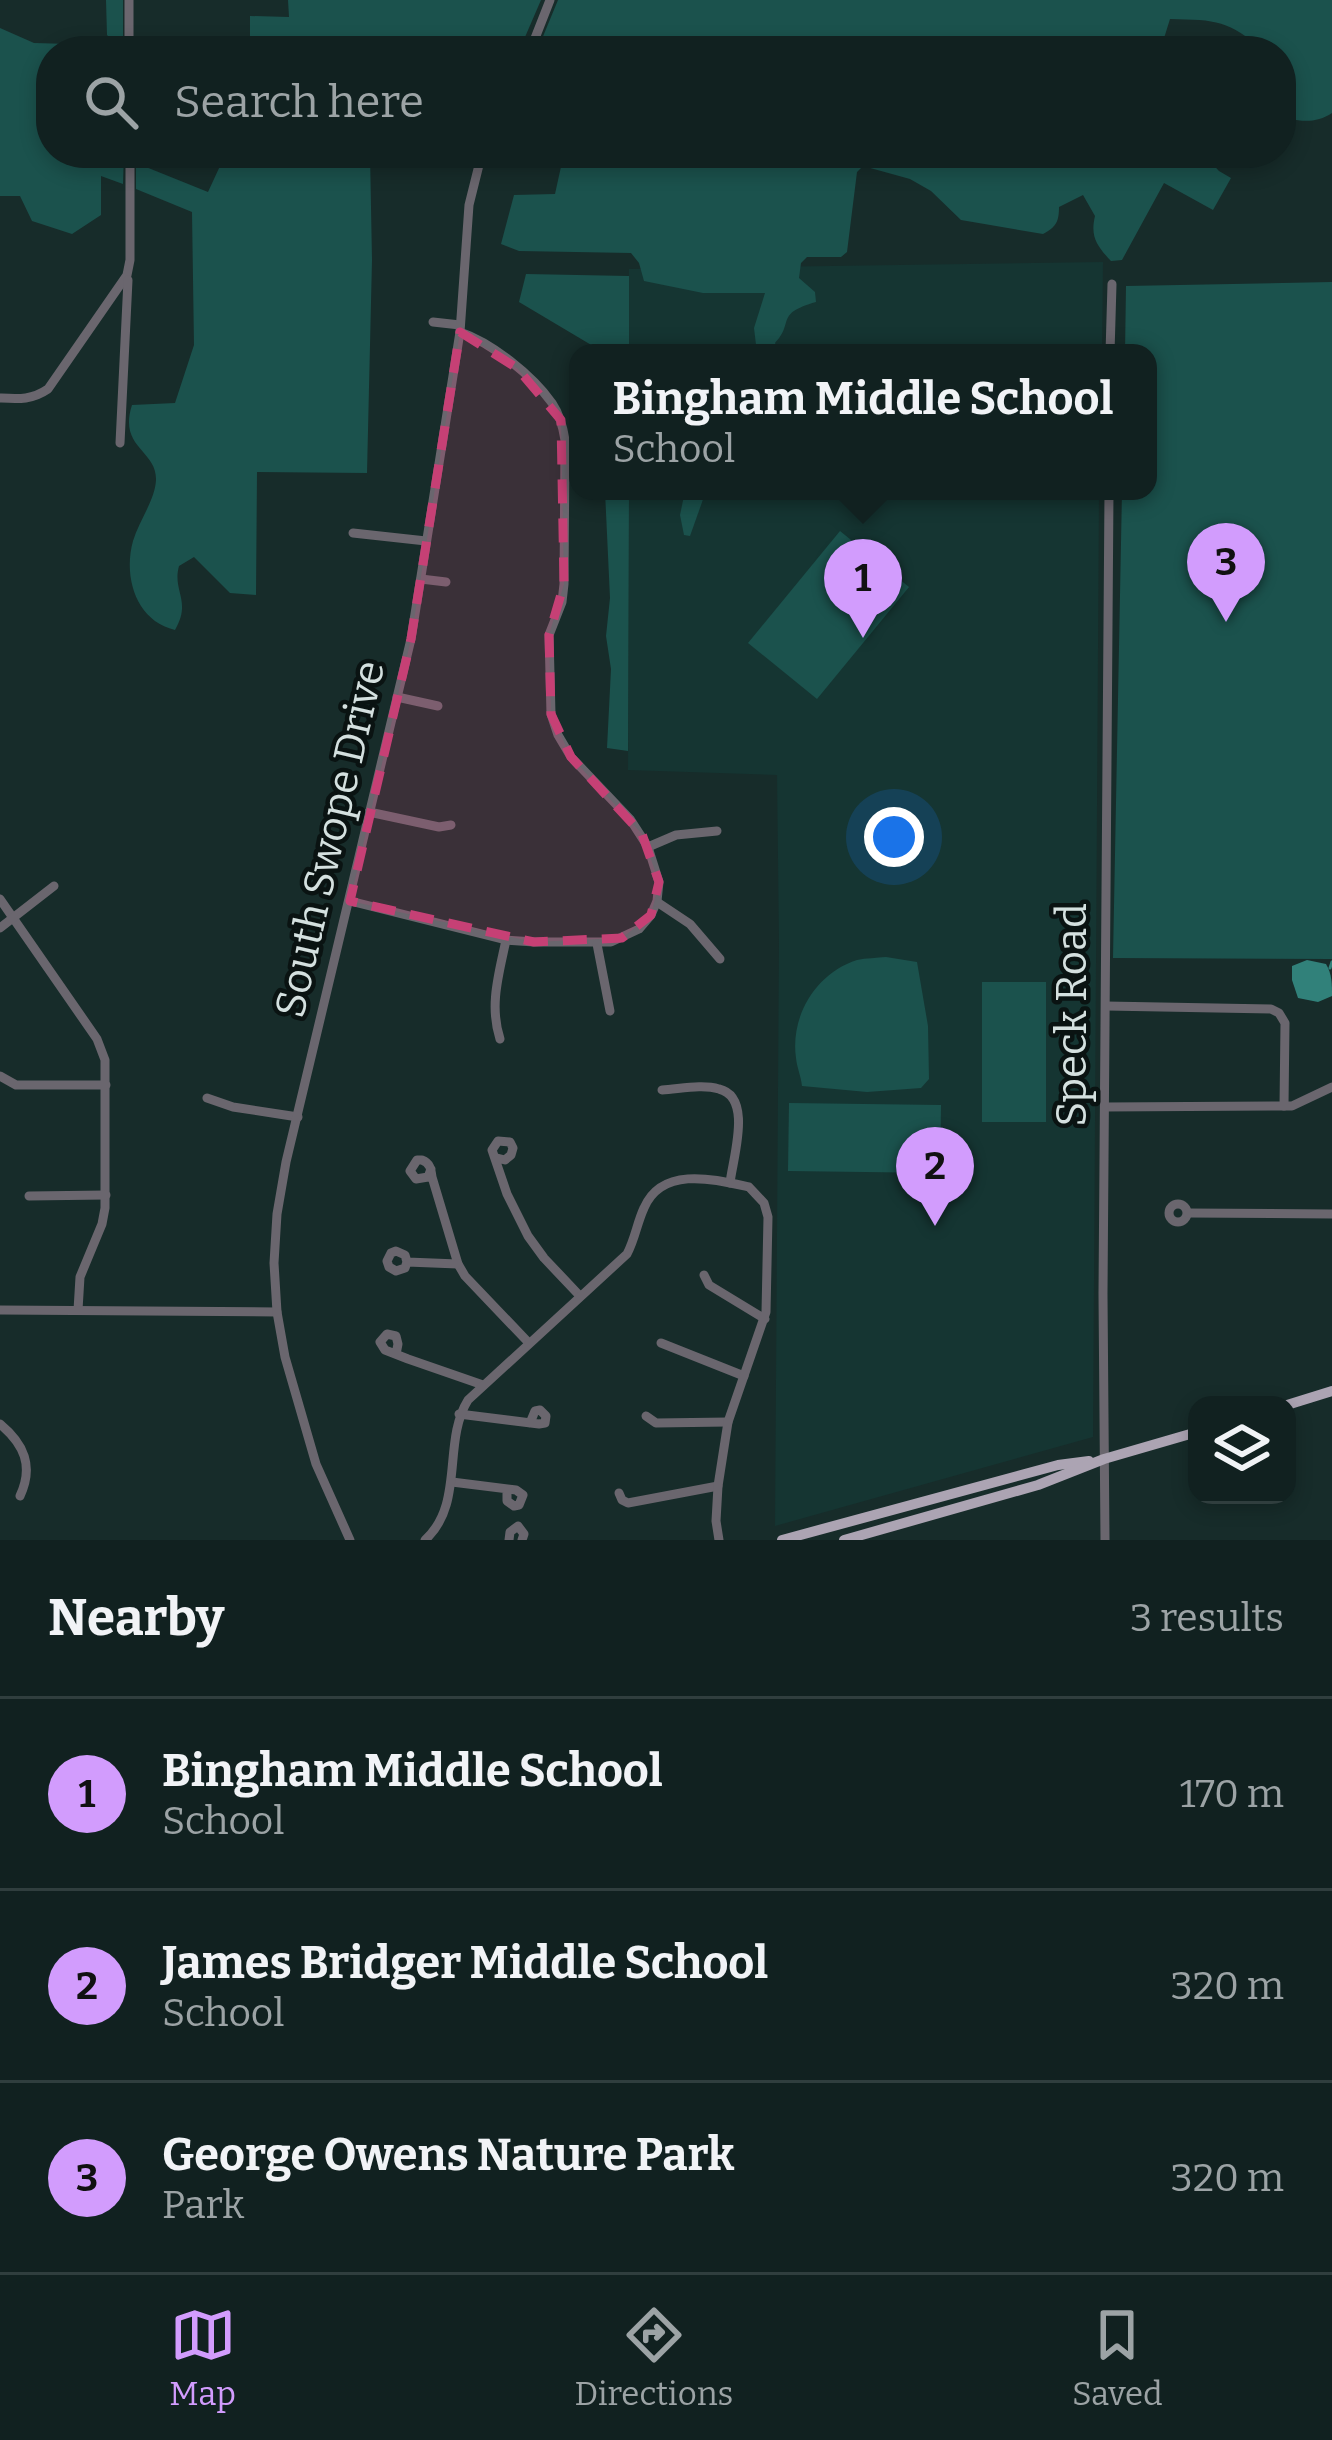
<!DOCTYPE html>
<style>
:root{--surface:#112120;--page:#1a2929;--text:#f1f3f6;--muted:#9ca3a5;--line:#303e3e;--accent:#d29cfd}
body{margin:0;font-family:Bitter,serif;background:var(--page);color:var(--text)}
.controls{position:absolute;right:36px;bottom:36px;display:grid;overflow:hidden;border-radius:24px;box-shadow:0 6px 18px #0003}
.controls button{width:108px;height:108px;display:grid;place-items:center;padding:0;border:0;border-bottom:3px solid var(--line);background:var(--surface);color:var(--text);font:60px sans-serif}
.you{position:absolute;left:894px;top:837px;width:42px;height:42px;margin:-30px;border:9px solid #fff;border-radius:50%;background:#1a73e8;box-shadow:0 0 0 18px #1a73e833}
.badge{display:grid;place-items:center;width:78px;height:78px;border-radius:50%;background:var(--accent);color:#111;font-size:39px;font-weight:700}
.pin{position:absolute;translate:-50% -99px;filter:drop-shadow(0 3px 6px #0008)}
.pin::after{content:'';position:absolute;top:63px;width:42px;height:36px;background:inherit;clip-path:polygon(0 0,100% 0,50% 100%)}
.popup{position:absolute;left:569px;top:344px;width:588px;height:156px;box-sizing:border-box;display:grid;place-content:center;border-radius:24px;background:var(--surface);filter:drop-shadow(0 3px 9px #0005);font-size:39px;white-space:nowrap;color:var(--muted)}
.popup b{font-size:45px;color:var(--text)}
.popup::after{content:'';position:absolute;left:50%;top:100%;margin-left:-24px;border:24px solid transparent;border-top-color:var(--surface)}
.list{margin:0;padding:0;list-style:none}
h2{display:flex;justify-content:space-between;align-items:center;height:156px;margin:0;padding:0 48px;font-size:51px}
h2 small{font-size:39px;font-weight:400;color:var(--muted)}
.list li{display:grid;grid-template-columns:78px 1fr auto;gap:36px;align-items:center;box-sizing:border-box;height:192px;padding:0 48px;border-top:3px solid var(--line)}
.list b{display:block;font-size:45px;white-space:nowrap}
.list p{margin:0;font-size:39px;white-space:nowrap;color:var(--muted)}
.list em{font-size:39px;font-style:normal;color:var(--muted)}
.icon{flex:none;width:66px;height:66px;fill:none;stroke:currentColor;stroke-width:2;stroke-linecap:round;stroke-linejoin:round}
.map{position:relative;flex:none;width:1332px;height:1540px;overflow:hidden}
.search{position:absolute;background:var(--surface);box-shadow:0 6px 18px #0003;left:36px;right:36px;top:36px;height:132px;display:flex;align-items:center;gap:30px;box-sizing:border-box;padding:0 42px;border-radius:48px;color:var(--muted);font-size:45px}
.sheet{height:732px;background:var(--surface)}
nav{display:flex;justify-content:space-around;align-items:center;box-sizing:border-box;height:168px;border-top:3px solid var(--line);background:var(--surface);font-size:33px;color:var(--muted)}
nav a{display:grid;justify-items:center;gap:6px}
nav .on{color:var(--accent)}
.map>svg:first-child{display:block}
.built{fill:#153532}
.green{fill:#1b524d}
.water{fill:#31817a}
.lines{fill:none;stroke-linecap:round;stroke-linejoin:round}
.stream{stroke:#31817a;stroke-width:3}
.minor{stroke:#6a666e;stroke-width:9}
.major{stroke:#aca4b3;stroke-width:10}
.marked{fill:#c64075;fill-opacity:0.2;stroke:#c64075;stroke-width:9;stroke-dasharray:24 15;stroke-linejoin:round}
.labels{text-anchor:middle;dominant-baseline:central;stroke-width:9;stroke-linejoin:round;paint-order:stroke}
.street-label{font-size:42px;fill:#d4e0df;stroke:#0a1312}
</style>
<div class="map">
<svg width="1332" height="1540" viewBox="0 0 1332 1540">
<rect width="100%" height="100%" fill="#172c2a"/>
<g class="built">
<path d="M1103 262 1102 353H629V269Z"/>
<path d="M629 491H1099L1093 1437 775 1526 779 942 777 775 628 770Z"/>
</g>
<g class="green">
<path d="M106 0H123V51L107 35Z"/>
<path d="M288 0H541L519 51H250V16L289 17Z"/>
<path d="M558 0H1332V113C1319 122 1305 122 1290 119 1282 93 1281 76 1281 51H1264C1228 20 1217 20 1170 19L1160 51H537Z"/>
<path d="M0 28 34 43 70 44 90 51H51V153H124L123 184 101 176V215L72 234 32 221 20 196H0Z"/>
<path d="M226 153H370L372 260 367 473 257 472 256 595 230 593 194 557 179 566C172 591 192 601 175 630 136 621 123 577 133 541 139 521 155 500 156 480 157 450 118 448 132 405L175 403 194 345 192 212 136 189V163L208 192Z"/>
<path d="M564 153H1202L1219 171 1231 178 1213 210 1164 183 1122 260 1111 261C1097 246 1090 237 1095 216L1083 195 1059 207C1059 222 1056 227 1043 234L961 220 931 191 910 179 863 166 857 172 847 252 841 257H807L801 263 799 278 815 292 816 302C774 314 795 322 775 343L779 353H757L754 328 765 293H703L644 281 639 263 631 253 519 251 501 244 514 195 555 194Z"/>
<path d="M526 274 629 276V353H599L598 349 519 302Z"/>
<path d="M1332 282V959L1113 958 1122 491H1148V353H1125L1126 286Z"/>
<path d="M605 491H629L628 751 607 748 611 669 606 636 610 598Z"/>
<path d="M685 491H706L690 536 684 535 680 515Z"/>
<path d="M840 531 909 587 817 699 748 643Z"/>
<path d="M886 957 917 962 928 1026 929 1079 921 1088 867 1092 802 1086C801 1076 797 1068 796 1058 790 1016 816 973 857 960 866 958 877 958 886 957Z"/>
<rect x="982" y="982" width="64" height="140"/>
<path d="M789 1103 941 1105 940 1173 788 1171Z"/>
</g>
<path class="water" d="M1307 960 1326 964C1332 974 1332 984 1332 996L1318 1002 1298 998 1292 980V966Z"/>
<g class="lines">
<path class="stream" d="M1330 968 1332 962"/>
<g class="minor">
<path d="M129 0V51"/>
<path d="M530 51 550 0"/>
<path d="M433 322 460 325"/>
<path d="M1110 353 1112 284"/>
<path d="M0 398C19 399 32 400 48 389L127 275 130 260V153"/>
<path d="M120 443 128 280"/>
<path d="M353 533 426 541"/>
<path d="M421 579 446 582"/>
<path d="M397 697 438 706"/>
<path d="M369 812 439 827 451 825"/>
<path d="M648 847 676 835 717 831"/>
<path d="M0 899 97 1039 105 1060V1208L102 1224 80 1277 78 1310"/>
<path d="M350 901 506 940 534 942H611L639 929 651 915 657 901 659 882 648 847 630 819 571 757 558 735 551 714 549 635 562 602 564 584 565 440C563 427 560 415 552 403 532 375 492 343 460 332"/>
<path d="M657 902 690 924 720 959"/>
<path d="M0 928 54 886"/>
<path d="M597 944 610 1011"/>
<path d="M1106 1006 1271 1009 1279 1013 1285 1023 1284 1106"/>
<path d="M500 1039C489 1005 499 974 506 940"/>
<path d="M0 1076 16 1085H106"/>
<path d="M662 1090C680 1089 702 1084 719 1089 753 1097 733 1157 730 1183"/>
<path d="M207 1098 233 1107 298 1117"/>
<path d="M1105 1107 1292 1106 1332 1087"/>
<path d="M497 1158 505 1160 511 1155 513 1148 510 1142 498 1141 492 1150 507 1194 528 1236 544 1258 579 1295"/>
<path d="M431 1169 428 1177 416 1179 410 1171 417 1160H422C430 1163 431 1169 432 1177L458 1264 465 1276 528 1342"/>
<path d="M29 1196 106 1195"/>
<circle cx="1178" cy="1213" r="9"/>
<path d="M1188 1213 1332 1214"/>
<path d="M407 1262 405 1268 396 1271 389 1267 387 1261 391 1253 396 1251 405 1255 407 1262 458 1264"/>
<path d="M704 1275 709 1285 765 1319"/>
<path d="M0 1310 277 1312"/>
<path d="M661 1343 744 1376"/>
<path d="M396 1354 398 1344 396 1336 387 1334 380 1342 385 1350 408 1359 483 1385"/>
<path d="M459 1414 539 1424 545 1423 546 1416 540 1410 535 1411 530 1423"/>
<path d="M646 1416 656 1423 728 1422"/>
<path d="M0 1424C24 1444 34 1466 20 1496"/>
<path d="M452 1482 516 1490 523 1495 519 1505 514 1506 507 1501V1489"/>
<path d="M619 1493 622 1500 628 1503 718 1486"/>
<path d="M350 1540 316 1464 285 1357 277 1312 274 1263 277 1214 286 1162 411 639 460 332 469 205 482 153"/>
<path d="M425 1540C465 1504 442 1442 468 1400L627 1254C635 1239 637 1223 644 1208 662 1166 713 1179 749 1187L764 1203 768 1217 766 1312 728 1422 718 1486 716 1521 719 1540"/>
<path d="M509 1540 510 1532 518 1526 524 1534 522 1540"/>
<path d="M1105 1540 1103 1294 1109 491"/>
</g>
<g class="major">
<path d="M1287 1405 1332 1391"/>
<path d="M782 1540 1058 1465 1089 1461"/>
<path d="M844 1540 1038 1485 1104 1459 1197 1432"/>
</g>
</g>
<path class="marked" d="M460 332 517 368 561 420 564 584 549 635 551 714 571 757 642 834 659 882 651 915 622 938 534 942 350 901 411 639Z"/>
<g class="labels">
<g class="street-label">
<text transform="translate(330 839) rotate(-77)">South Swope Drive</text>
<text transform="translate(1072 1015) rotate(-90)">Speck Road</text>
</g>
</g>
</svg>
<div class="controls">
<button><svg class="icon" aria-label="layers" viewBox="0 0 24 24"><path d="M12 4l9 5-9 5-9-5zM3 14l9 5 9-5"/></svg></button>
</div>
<div class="you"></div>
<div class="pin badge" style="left:863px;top:638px">1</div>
<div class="popup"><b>Bingham Middle School</b>School</div>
<div class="pin badge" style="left:935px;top:1226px">2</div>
<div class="pin badge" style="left:1226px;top:622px">3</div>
<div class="search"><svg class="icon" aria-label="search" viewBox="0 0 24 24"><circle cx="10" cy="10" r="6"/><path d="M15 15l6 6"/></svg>Search here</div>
</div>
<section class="sheet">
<h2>Nearby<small>3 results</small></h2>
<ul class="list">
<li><span class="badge">1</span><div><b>Bingham Middle School</b><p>School</p></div><em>170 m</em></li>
<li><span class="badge">2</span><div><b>James Bridger Middle School</b><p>School</p></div><em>320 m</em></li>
<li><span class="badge">3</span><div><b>George Owens Nature Park</b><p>Park</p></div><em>320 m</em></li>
</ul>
</section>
<nav>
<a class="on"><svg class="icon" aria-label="map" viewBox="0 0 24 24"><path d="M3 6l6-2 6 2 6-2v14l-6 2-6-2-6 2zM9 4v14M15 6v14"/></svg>Map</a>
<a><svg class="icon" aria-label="directions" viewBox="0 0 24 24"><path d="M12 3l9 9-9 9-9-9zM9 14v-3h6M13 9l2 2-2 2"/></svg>Directions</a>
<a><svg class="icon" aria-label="saved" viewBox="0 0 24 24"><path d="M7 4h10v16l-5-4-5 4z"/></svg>Saved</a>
</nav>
